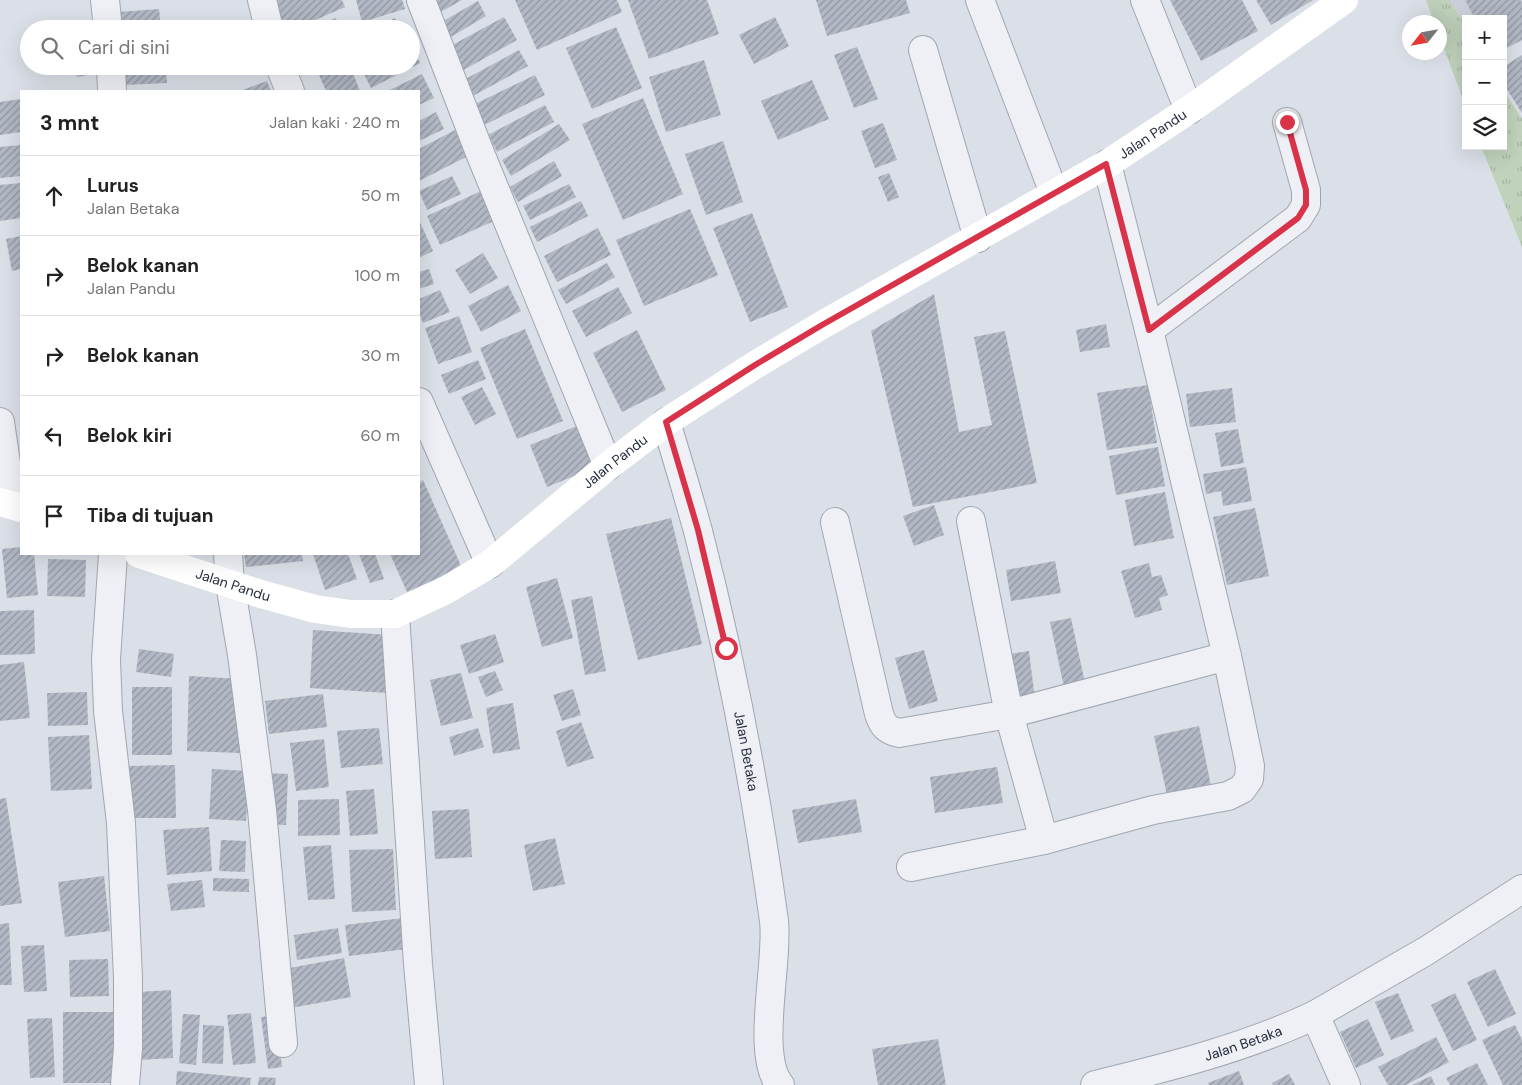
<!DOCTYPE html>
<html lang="id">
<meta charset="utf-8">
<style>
:root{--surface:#fff;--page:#f6f6f6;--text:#222;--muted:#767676;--line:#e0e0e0}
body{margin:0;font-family:"DM Sans",sans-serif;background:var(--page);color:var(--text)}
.controls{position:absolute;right:15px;top:15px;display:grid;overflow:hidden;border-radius:0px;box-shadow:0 5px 20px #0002}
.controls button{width:45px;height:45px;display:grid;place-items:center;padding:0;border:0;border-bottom:1px solid var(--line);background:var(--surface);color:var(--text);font:25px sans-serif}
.compass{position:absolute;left:1402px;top:15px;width:45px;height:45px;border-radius:50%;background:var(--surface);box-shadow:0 5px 20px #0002;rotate:239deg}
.stop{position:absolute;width:15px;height:15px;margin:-11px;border:4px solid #d93349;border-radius:50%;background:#fff}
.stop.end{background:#d93349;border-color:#fff;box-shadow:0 1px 5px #0008}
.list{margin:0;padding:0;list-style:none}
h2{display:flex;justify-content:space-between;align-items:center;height:65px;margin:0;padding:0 20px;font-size:21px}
h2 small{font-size:16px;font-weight:400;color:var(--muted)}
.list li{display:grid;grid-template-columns:32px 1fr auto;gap:15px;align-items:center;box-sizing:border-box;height:80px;padding:0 20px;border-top:1px solid var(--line)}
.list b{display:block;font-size:19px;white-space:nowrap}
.list p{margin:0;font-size:16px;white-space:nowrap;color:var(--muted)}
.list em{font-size:16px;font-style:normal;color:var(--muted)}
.icon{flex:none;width:28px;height:28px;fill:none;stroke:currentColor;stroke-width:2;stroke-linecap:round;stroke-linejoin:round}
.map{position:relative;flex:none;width:1522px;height:1085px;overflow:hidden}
.search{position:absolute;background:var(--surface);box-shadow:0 5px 20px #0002;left:20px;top:20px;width:400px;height:55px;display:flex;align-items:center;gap:12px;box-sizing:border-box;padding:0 18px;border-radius:28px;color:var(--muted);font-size:19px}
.panel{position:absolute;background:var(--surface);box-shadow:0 5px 20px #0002;left:20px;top:90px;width:400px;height:465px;border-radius:0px}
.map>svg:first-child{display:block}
.built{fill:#c9ced9}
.grass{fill:url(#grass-tufts)}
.building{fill:url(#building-hatch)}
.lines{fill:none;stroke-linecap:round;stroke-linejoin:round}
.minor-casing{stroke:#a0a6b1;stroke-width:30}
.tertiary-casing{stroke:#a0a6b1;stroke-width:30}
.minor{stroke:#eef0f5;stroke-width:28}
.tertiary{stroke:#eef0f5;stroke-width:28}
.secondary{stroke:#fff;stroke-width:28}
.route{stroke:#d93349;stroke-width:6}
.labels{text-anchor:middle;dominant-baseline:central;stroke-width:4;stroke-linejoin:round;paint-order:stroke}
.street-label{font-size:14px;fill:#242d3e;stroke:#eaeef5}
</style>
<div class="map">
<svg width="1522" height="1085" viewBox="0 0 1522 1085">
<defs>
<pattern id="grass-tufts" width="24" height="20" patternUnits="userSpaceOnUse" patternTransform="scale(1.25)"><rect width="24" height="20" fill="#c0d2bb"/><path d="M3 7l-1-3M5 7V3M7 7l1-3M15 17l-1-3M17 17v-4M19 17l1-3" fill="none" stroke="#a5b5a2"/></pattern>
<pattern id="building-hatch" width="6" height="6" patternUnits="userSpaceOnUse" patternTransform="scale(1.25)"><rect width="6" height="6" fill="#b2b8c4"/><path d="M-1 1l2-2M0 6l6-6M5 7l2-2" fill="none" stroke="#9196a1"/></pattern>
</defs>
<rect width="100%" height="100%" fill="#dbdfe7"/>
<path class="built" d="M1450 0H1522V5L1501 19H1466V27Z"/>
<g class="grass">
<path d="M1426 0H1450L1466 27V107L1440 38V22H1434Z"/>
<path d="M1503 89 1522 119V247L1481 146H1503Z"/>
</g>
<g class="building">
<path d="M279 0H342L345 7 295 29H286L274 2Z"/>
<path d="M356 0H402L405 9 362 22Z"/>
<path d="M432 0H462L439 13Z"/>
<path d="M515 0H617L622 12 537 50Z"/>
<path d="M628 0H707L719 34 649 59Z"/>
<path d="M816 0H906L910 13 827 36Z"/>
<path d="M1170 0H1242L1258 31 1201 61Z"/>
<path d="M1256 0H1313L1271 25Z"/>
<path d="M1465 0H1520L1522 3V40L1503 50V19H1475Z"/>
<path d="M478 1 486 16 449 38 440 23Z"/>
<path d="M159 9 161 29H121L119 12Z"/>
<path d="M504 17 517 40 460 72 447 48Z"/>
<path d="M775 17 789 46 754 64 739 35Z"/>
<path d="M336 18 340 29H311Z"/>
<path d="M395 18 401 29H373Z"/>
<path d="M616 27 642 88 592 109 566 48Z"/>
<path d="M411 45 420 63 371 88 360 66H411Z"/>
<path d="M857 47 878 99 854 108 834 55Z"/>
<path d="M519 50 528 66 469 98 460 82Z"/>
<path d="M1522 55V113L1503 83V67Z"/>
<path d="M704 60 721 115 666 132 649 77Z"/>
<path d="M75 66H104L105 72 77 77Z"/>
<path d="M123 66H166L167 83 124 85Z"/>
<path d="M315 66H350L360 91H326Z"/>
<path d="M422 74 434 98 419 105V91H388Z"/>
<path d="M535 75 545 95 482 126 473 105Z"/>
<path d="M812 80 829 119 778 140 761 101Z"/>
<path d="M267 81 271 91H240Z"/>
<path d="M643 98 683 194 623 220 582 124Z"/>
<path d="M21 99V132L0 135V102Z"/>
<path d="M545 105 554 122 497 152 488 135Z"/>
<path d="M436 112 444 129 419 141V121Z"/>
<path d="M883 123 897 160 875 168 861 131Z"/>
<path d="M559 124 570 140 511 176 502 160Z"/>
<path d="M455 130 468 156 419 181V149Z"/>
<path d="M723 141 743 202 706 215 685 154Z"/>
<path d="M21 145V176L0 178V147Z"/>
<path d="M554 161 562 176 518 202 510 187Z"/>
<path d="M889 173 899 197 888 202 878 177Z"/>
<path d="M452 176 461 194 427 210 419 191Z"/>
<path d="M21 183V218L0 221V185Z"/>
<path d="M569 184 576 197 530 220 523 206Z"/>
<path d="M481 191 494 221 440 245 427 216Z"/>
<path d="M581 201 588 216 537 242 530 227Z"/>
<path d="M690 209 718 275 644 306 616 240Z"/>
<path d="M752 213 788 307 750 322 713 228Z"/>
<path d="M419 220 433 251 419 258Z"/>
<path d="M598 228 611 255 557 282 544 256Z"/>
<path d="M21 236V269L12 271 6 239Z"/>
<path d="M483 253 498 278 470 294 455 270Z"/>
<path d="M607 263 615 277 566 304 558 290Z"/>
<path d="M429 269 434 284 419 289V272Z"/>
<path d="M508 285 521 311 481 332 468 306Z"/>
<path d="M618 287 632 313 586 337 572 311Z"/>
<path d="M440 290 450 312 423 323 419 313V299Z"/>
<path d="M934 294 959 432 992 425 974 337 1005 331 1037 483 913 507 871 331Z"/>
<path d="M459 316 472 352 438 364 425 328Z"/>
<path d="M1106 324 1110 347 1080 352 1076 330Z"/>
<path d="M525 329 563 421 517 439 480 348Z"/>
<path d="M637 330 666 390 622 412 593 353Z"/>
<path d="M478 360 486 379 449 394 441 375Z"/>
<path d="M1148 385 1157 443 1107 450 1097 393Z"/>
<path d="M482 387 496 414 475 425 461 397Z"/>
<path d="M1232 388 1236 422 1190 427 1186 394Z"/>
<path d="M577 426 594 468 547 487 530 445Z"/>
<path d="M1238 429 1244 463 1221 467 1215 433Z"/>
<path d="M1158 447 1165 486 1116 495 1109 456Z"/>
<path d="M1246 467 1252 501 1223 506 1221 491 1206 494 1203 474Z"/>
<path d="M423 480 462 568 407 592 390 554H419V482Z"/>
<path d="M1165 492 1174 538 1134 546 1125 500Z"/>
<path d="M934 505 944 535 914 546 903 516Z"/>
<path d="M1255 508 1269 576 1227 585 1213 517Z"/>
<path d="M671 518 702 644 638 660 606 534Z"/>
<path d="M21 547V554H34L38 595 7 598 2 549Z"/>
<path d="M244 554H302L303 561 246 567Z"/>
<path d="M313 554H348L357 579 325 590Z"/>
<path d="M359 554H375L384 579 370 583Z"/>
<path d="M48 559 86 560 85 597 47 596Z"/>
<path d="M1055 561 1061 593 1011 601 1006 570Z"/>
<path d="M1149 563 1152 577 1161 575 1168 595 1159 598 1162 610 1135 618 1121 571Z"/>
<path d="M557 578 573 638 542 647 526 587Z"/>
<path d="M592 596 606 671 585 675 571 600Z"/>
<path d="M34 610 35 654 0 655V611Z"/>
<path d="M1071 618 1085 683 1064 687 1050 622Z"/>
<path d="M313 630 391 635 387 693 310 688Z"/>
<path d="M495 634 504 662 469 674 460 645Z"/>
<path d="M139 649 174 654 171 677 136 672Z"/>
<path d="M924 650 938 701 909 709 895 658Z"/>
<path d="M1029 651 1035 700 1015 703 1009 654Z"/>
<path d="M24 662 30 718 0 721V665Z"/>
<path d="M495 671 503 690 486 697 478 677Z"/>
<path d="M461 673 473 718 441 726 430 680Z"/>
<path d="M189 676 242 679 240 753 187 751Z"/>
<rect x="132" y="687" width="40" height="68"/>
<path d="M573 689 581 715 562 721 553 695Z"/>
<path d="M87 692 88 725 48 726 47 693Z"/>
<path d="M323 694 327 727 269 734 265 701Z"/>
<path d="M513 703 520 749 493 754 486 708Z"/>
<path d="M581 722 594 758 567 767 556 731Z"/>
<path d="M1199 726 1211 786 1167 795 1154 736Z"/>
<path d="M379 728 383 764 341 768 337 731Z"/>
<path d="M478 728 484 747 454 756 449 737Z"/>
<path d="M89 735 92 789 51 791 48 737Z"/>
<path d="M324 739 329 787 296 791 290 743Z"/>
<path d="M175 765 176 818H128L127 766Z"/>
<path d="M997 767 1003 803 935 813 930 777Z"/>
<path d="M212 769 249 771 246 821 209 819Z"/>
<path d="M266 773 288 774 286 825 263 824Z"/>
<path d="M374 789 378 834 350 836 346 791Z"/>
<path d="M6 798 22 903 0 906V799Z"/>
<path d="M339 799 340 835 298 836V800Z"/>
<path d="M856 799 862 832 798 843 792 810Z"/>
<path d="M469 809 472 857 435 859 432 811Z"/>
<path d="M209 827 212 871 167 875 163 830Z"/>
<path d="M555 838 565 884 533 891 524 845Z"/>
<path d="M221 840 246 841 245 872 219 871Z"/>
<path d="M331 845 335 899 308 900 303 847Z"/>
<path d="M393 849 396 910 352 912 349 850Z"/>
<path d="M104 876 110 931 65 937 58 882Z"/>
<path d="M213 878 249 879V892L213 891Z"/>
<path d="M202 880 205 907 171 911 167 884Z"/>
<path d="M403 918 407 949 349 956 345 925Z"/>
<path d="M9 923 12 985H0V924Z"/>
<path d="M338 928 342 953 297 960 294 935Z"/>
<path d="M44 945 47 991 24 992 21 946Z"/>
<path d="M344 958 351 997 291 1008 284 969Z"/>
<path d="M108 959 109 996 70 997 69 960Z"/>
<path d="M1495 969 1516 1014 1488 1027 1467 982Z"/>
<path d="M171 990 173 1058 139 1060 137 992Z"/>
<path d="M1398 993 1414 1031 1391 1040 1375 1002Z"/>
<path d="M1455 993 1477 1040 1453 1051 1431 1005Z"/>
<rect x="63" y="1012" width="52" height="71"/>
<path d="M251 1013 256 1063 233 1065 227 1015Z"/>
<path d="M183 1014 200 1015 196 1065 179 1063Z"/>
<path d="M276 1015 282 1067 268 1069 261 1017Z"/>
<path d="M52 1018 55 1077 30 1078 27 1019Z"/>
<path d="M1368 1019 1384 1055 1356 1068 1340 1032Z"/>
<path d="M203 1025 224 1026 223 1064 202 1063Z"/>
<path d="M1515 1025 1522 1040V1085H1503L1482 1040Z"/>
<path d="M1436 1037 1449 1062 1406 1085H1388L1378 1067Z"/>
<path d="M938 1039 946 1085H878L872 1049Z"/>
<path d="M1477 1063 1488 1085H1450L1446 1078Z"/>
<path d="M177 1071 251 1078 250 1085H176Z"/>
<path d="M1239 1071 1244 1085H1209L1208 1083Z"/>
<path d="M1289 1074 1295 1085H1273L1272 1083Z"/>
<path d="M1431 1076 1435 1085H1412Z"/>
<path d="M259 1077 276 1078 275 1085H258Z"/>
</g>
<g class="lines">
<g class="minor-casing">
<g id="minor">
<path d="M105 0 108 29"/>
<path d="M262 0 269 29"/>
<path d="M421 0 480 153 608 466"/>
<path d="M980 0 1054 193"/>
<path d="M1145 0 1189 110"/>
<path d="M923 50 978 238"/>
<path d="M111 66 112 91"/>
<path d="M280 66 290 91"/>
<path d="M1149 330 1298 218 1306 205V190L1287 122"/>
<path d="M419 402 490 564"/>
<path d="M0 422 12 504"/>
<path d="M971 521 1009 714 1044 840"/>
<path d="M835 522 879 714C883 726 887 730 899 733L1009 714 1227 656"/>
<path d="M113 554 106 659 108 711 121 823 128 978V1048L125 1085"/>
<path d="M228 554 230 584 242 655 262 810 283 1043"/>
<path d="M395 614 418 964 429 1085"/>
<path d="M911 867 1044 840 1153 810 1228 796 1242 789 1249 779 1250 766 1227 656 1149 330 1107 164"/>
<path d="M1315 1015 1426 951 1522 889"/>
</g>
</g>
<g class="tertiary-casing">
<g id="tertiary">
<path id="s1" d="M666 422C677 458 688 495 698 531 731 659 756 790 774 921 779 961 755 1055 780 1085"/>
<path id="s2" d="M1095 1085C1169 1067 1245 1048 1315 1015L1346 1085"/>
</g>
</g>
<use href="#minor" class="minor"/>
<use href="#tertiary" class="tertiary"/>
<g class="secondary">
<path d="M0 502 21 508"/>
<path id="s3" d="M139 554 261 594 315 609 351 614H395L446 590 490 564 608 466 666 422 755 365 822 325 1107 164 1189 110 1344 0"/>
</g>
</g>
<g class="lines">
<path class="route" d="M726 648 698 530 666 422 755 365 822 325 1106 164 1149 330 1298 218 1306 205V190L1287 122"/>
</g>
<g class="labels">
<g class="street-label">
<text stroke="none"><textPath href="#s3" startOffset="1164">Jalan Pandu</textPath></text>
<text stroke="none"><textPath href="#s3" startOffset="534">Jalan Pandu</textPath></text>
<text stroke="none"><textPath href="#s3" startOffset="99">Jalan Pandu</textPath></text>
<text stroke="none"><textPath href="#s1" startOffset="339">Jalan Betaka</textPath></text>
<text stroke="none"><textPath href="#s2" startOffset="154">Jalan Betaka</textPath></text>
</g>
</g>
</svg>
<div class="controls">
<button>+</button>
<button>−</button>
<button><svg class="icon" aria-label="layers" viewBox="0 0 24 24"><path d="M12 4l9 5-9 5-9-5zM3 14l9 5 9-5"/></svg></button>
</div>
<svg class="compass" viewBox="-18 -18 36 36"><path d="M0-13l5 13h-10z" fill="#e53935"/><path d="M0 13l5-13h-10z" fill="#767676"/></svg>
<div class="stop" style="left:726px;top:648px"></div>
<div class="stop end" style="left:1287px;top:122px"></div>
<div class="search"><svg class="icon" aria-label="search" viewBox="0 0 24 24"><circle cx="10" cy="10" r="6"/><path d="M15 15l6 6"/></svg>Cari di sini</div>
<section class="panel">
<h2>3 mnt<small>Jalan kaki · 240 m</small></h2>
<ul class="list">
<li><svg class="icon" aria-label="ahead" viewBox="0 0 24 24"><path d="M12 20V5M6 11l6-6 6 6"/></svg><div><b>Lurus</b><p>Jalan Betaka</p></div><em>50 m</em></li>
<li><svg class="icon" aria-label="right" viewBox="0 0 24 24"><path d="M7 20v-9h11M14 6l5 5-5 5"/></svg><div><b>Belok kanan</b><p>Jalan Pandu</p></div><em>100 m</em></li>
<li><svg class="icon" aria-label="right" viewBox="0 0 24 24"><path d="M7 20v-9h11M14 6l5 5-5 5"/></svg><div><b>Belok kanan</b></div><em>30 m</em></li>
<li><svg class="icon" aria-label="left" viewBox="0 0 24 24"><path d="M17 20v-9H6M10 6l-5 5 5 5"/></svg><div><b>Belok kiri</b></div><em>60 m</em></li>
<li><svg class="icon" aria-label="arrive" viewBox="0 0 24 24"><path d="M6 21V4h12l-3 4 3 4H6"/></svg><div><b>Tiba di tujuan</b></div></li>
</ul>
</section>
</div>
